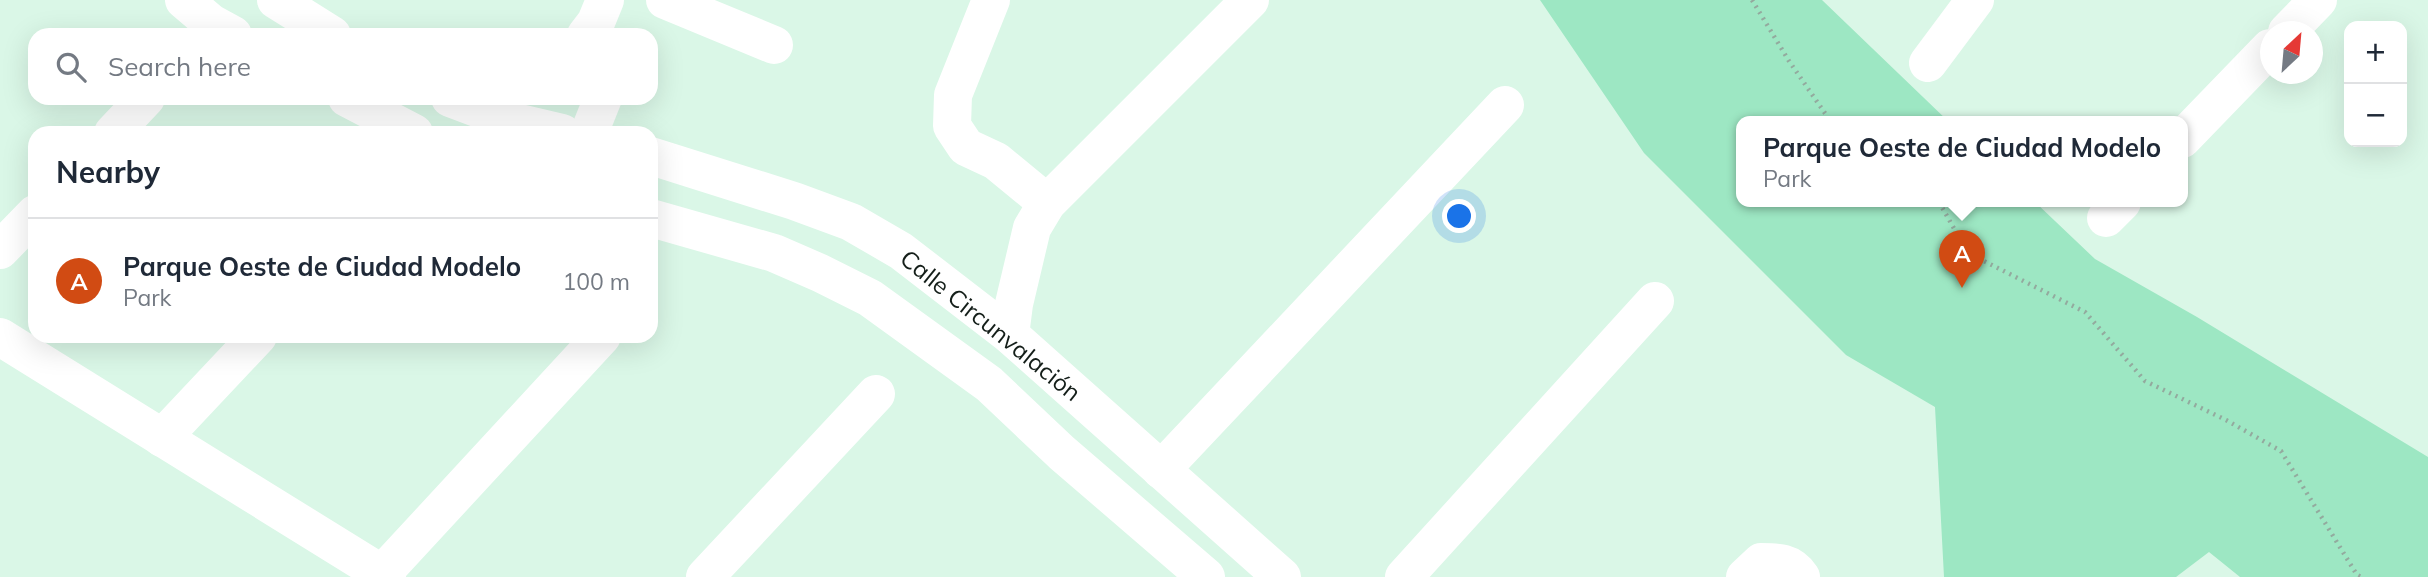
<!DOCTYPE html>
<meta charset="utf-8">
<style>
:root{--surface:#fff;--page:#f2f2f3;--text:#1f2937;--muted:#747a83;--line:#e0e1e3;--accent:#d14b13}
body{margin:0;font-family:Mulish,sans-serif;background:var(--page);color:var(--text)}
.controls{position:absolute;right:21px;top:21px;display:grid;overflow:hidden;border-radius:14px;box-shadow:0 7px 28px #0002}
.controls button{width:63px;height:63px;display:grid;place-items:center;padding:0;border:0;border-bottom:2px solid var(--line);background:var(--surface);color:var(--text);font:35px sans-serif}
.compass{position:absolute;left:2260px;top:21px;width:63px;height:63px;border-radius:50%;background:var(--surface);box-shadow:0 7px 28px #0002;rotate:26deg}
.you{position:absolute;left:1460px;top:217px;width:24px;height:24px;margin:-18px;border:5px solid #fff;border-radius:50%;background:#1a73e8;box-shadow:0 0 0 10px #1a73e833}
.badge{display:grid;place-items:center;width:46px;height:46px;border-radius:50%;background:var(--accent);color:#fff;font-size:23px;font-weight:700}
.pin{position:absolute;translate:-50% -58px;filter:drop-shadow(0 2px 4px #0008)}
.pin::after{content:'';position:absolute;top:37px;width:24px;height:21px;background:inherit;clip-path:polygon(0 0,100% 0,50% 100%)}
.popup{position:absolute;left:1736px;top:116px;width:452px;height:91px;box-sizing:border-box;display:grid;place-content:center;border-radius:14px;background:var(--surface);filter:drop-shadow(0 2px 5px #0005);font-size:23px;white-space:nowrap;color:var(--muted)}
.popup b{font-size:26px;color:var(--text)}
.popup::after{content:'';position:absolute;left:50%;top:100%;margin-left:-14px;border:14px solid transparent;border-top-color:var(--surface)}
.list{margin:0;padding:0;list-style:none}
h2{display:flex;justify-content:space-between;align-items:center;height:91px;margin:0;padding:0 28px;font-size:30px}
h2 small{font-size:23px;font-weight:400;color:var(--muted)}
.list li{display:grid;grid-template-columns:46px 1fr auto;gap:21px;align-items:center;box-sizing:border-box;height:126px;padding:0 28px;border-top:2px solid var(--line)}
.list b{display:block;font-size:26px;white-space:nowrap}
.list p{margin:0;font-size:23px;white-space:nowrap;color:var(--muted)}
.list em{font-size:23px;font-style:normal;color:var(--muted)}
.icon{flex:none;width:38px;height:38px;fill:none;stroke:currentColor;stroke-width:2;stroke-linecap:round;stroke-linejoin:round}
.map{position:relative;flex:none;width:2428px;height:577px;overflow:hidden}
.search{position:absolute;background:var(--surface);box-shadow:0 7px 28px #0002;left:28px;top:28px;width:630px;height:77px;display:flex;align-items:center;gap:18px;box-sizing:border-box;padding:0 24px;border-radius:21px;color:var(--muted);font-size:26px}
.panel{position:absolute;background:var(--surface);box-shadow:0 7px 28px #0002;left:28px;top:126px;width:630px;height:217px;border-radius:21px}
.map>svg:first-child{display:block}
.green{fill:#9de7c3}
.lines{fill:none;stroke-linecap:round;stroke-linejoin:round}
.path{stroke:#93aa9e;stroke-width:4.5;stroke-dasharray:2 5;stroke-linecap:butt}
.minor{stroke:#fff;stroke-width:38}
.labels{text-anchor:middle;dominant-baseline:central;stroke-width:6;stroke-linejoin:round;paint-order:stroke}
.street-label{font-size:24px;fill:#141e19;stroke:#fff}
</style>
<div class="map">
<svg width="2428" height="577" viewBox="0 0 2428 577">
<rect width="100%" height="100%" fill="#daf7e7"/>
<path class="green" d="M1540 0H1822L1949 122H1742V202H2035L2095 259 2197 317 2428 457V577H2240L2209 552 2176 577H1944L1935 407 1846 355 1644 153Z"/>
<g class="lines">
<g class="path">
<path d="M1752 0 1789 61 1829 119 1838 122"/>
<path d="M1939 202 1968 253 2085 312 2145 381 2226 420 2281 451 2357 575 2361 577"/>
</g>
<g class="minor">
<path d="M184 0 211 23 233 35"/>
<path d="M276 0 332 35"/>
<path d="M665 0 774 45"/>
<path d="M991 0 953 95 952 126 966 147 996 161 1047 203"/>
<path d="M2287 32 2318 0"/>
<path d="M586 35 596 22 605 0"/>
<path d="M1928 63 1975 0"/>
<path d="M347 98 414 133"/>
<path d="M450 98 511 121 562 133"/>
<path d="M113 133 146 98"/>
<path d="M589 133 603 98"/>
<path d="M2182 139 2270 48"/>
<path d="M651 156 794 201 851 222 901 251 1010 335 1282 577"/>
<path d="M651 218 774 253 820 273 870 298 989 384 1062 453 1206 577"/>
<path d="M2106 218 2122 202"/>
<path d="M0 250 35 214"/>
<path d="M1010 335 1014 304 1032 228 1047 203 1250 0"/>
<path d="M0 337 387 577"/>
<path d="M162 438 258 336"/>
<path d="M1161 470 1505 105"/>
<path d="M382 574 602 336"/>
<path d="M705 577 876 394"/>
<path d="M1404 577 1655 301"/>
<path d="M1745 577 1761 562C1778 562 1791 562 1801 577"/>
</g>
</g>
<g class="labels">
<g class="street-label">
<text transform="translate(991 325) rotate(39)">Calle Circunvalación</text>
</g>
</g>
</svg>
<div class="controls">
<button>+</button>
<button>−</button>
</div>
<svg class="compass" viewBox="-18 -18 36 36"><path d="M0-13l5 13h-10z" fill="#e53935"/><path d="M0 13l5-13h-10z" fill="#747a83"/></svg>
<div class="you"></div>
<div class="pin badge" style="left:1962px;top:288px">A</div>
<div class="popup"><b>Parque Oeste de Ciudad Modelo</b>Park</div>
<div class="search"><svg class="icon" aria-label="search" viewBox="0 0 24 24"><circle cx="10" cy="10" r="6"/><path d="M15 15l6 6"/></svg>Search here</div>
<section class="panel">
<h2>Nearby<small></small></h2>
<ul class="list">
<li><span class="badge">A</span><div><b>Parque Oeste de Ciudad Modelo</b><p>Park</p></div><em>100 m</em></li>
</ul>
</section>
</div>
